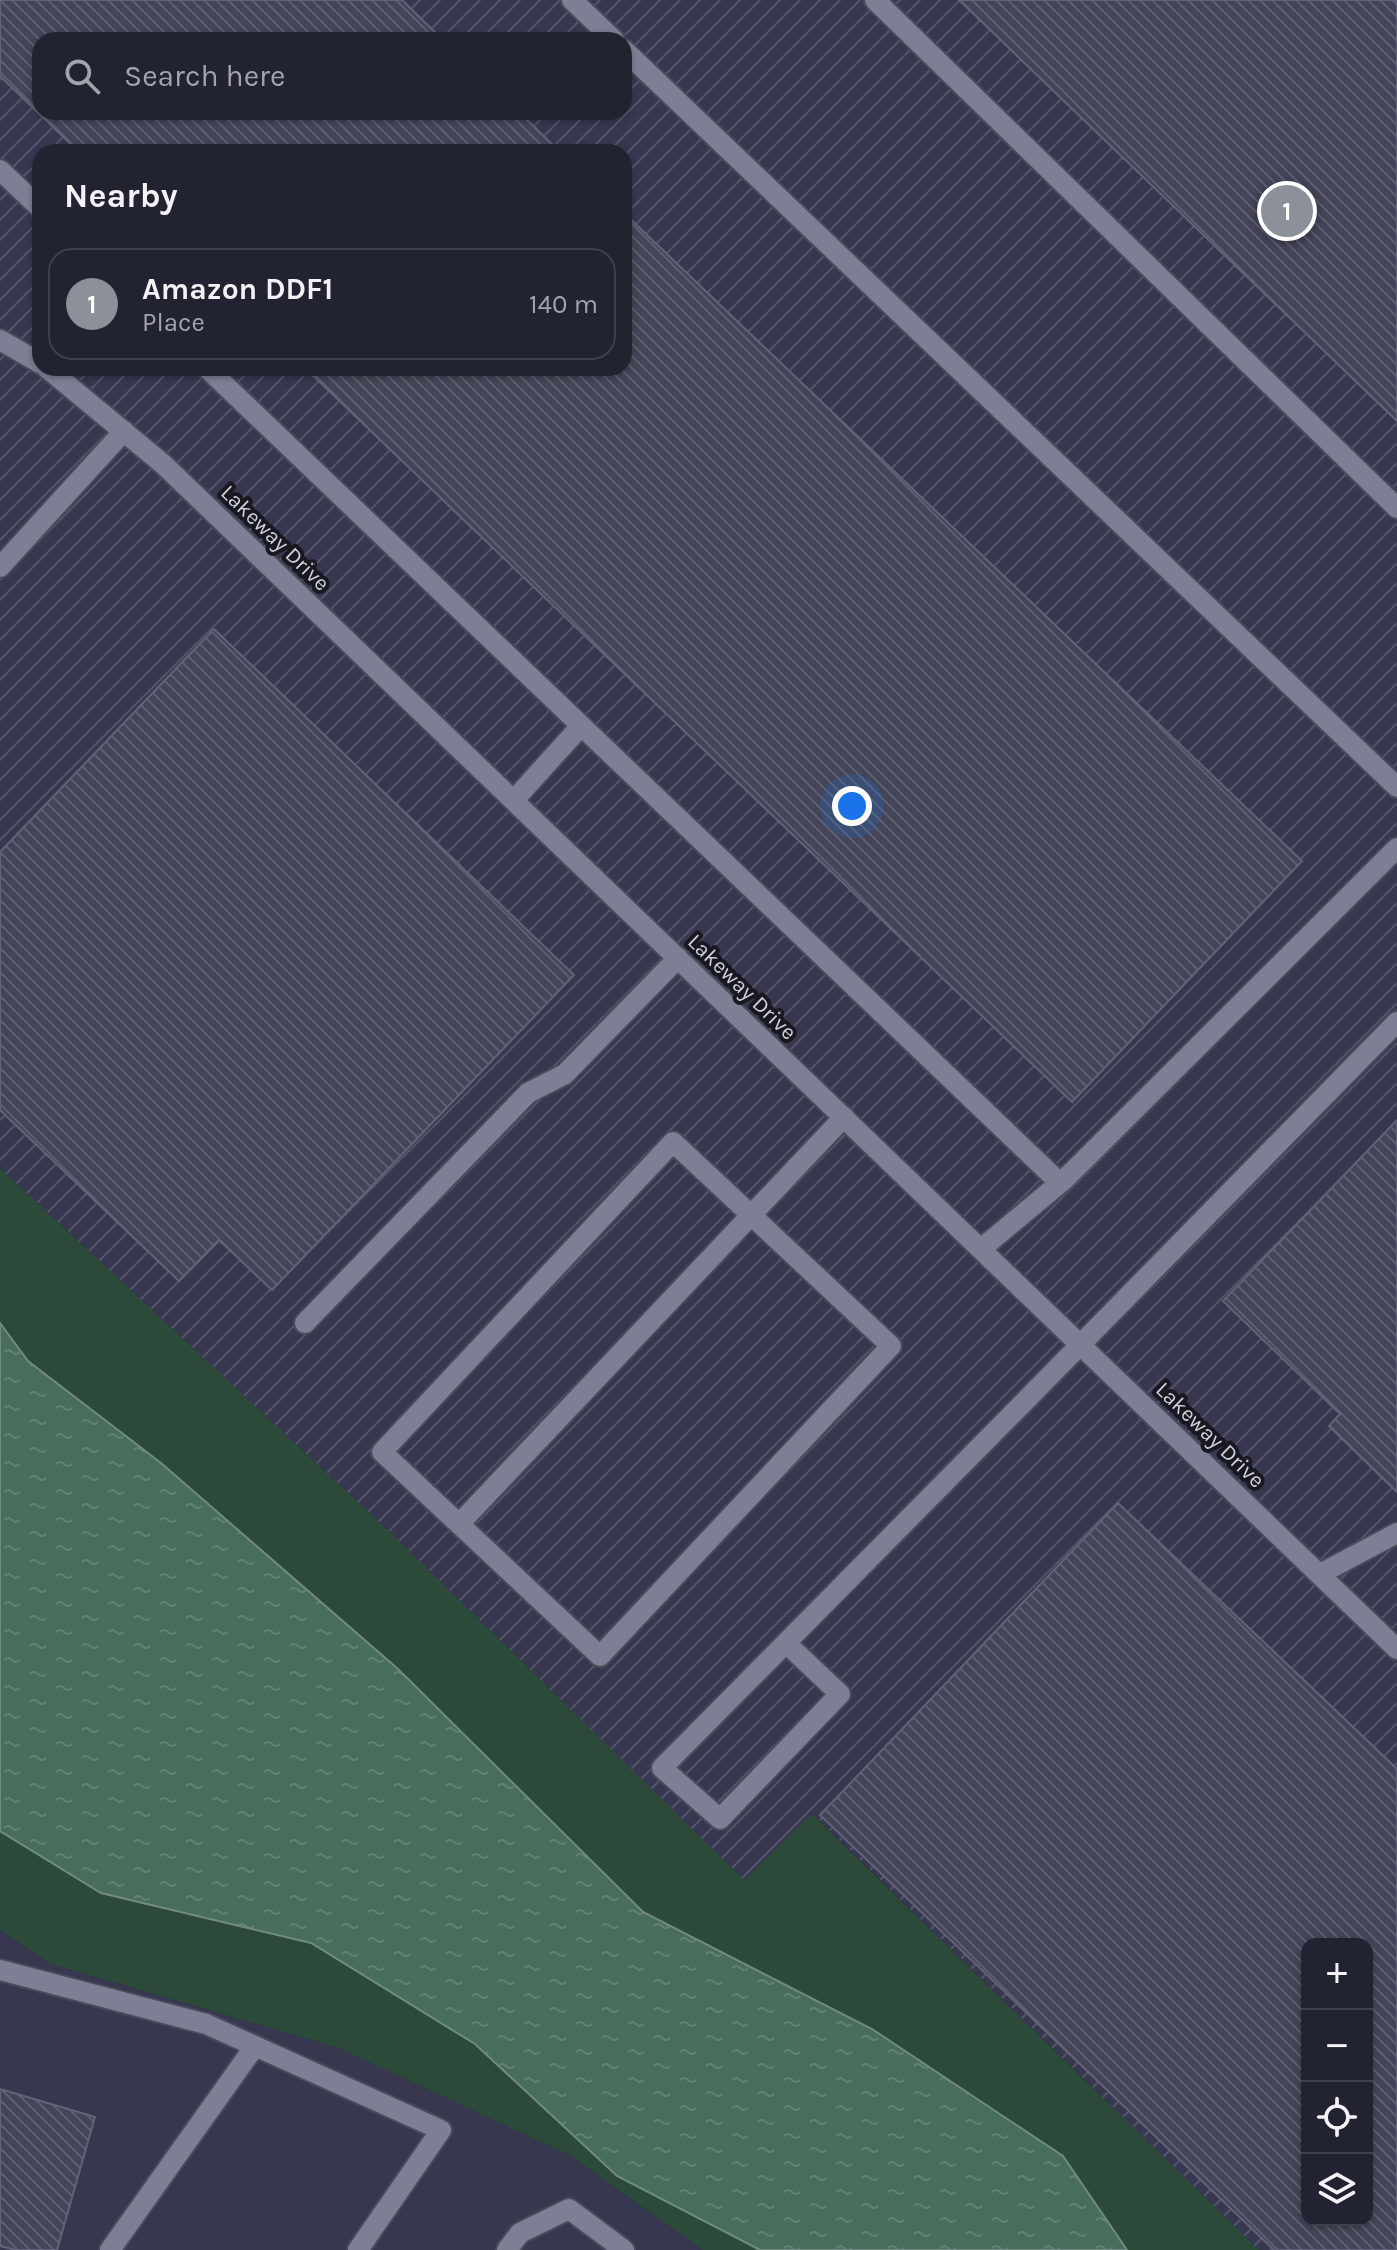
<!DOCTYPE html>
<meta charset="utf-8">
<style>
:root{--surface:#222331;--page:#2e2f3d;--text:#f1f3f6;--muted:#a2a4ab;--line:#3f404d;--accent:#8c9099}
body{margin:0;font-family:Karla,sans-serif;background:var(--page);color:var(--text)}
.controls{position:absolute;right:24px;bottom:24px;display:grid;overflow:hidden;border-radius:16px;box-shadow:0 2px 6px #0004}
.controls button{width:72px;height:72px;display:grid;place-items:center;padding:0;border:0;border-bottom:2px solid var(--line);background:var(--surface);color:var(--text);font:40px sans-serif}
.you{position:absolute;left:852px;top:806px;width:28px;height:28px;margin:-20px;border:6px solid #fff;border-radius:50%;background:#1a73e8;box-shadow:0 0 0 12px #1a73e833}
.badge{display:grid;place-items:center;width:52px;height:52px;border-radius:50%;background:var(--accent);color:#fff;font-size:26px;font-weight:700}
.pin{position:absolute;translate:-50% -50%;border:4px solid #fff;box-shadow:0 2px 8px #0006}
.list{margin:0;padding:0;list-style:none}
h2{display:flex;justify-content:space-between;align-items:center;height:104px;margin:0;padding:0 32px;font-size:34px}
h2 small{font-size:26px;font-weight:400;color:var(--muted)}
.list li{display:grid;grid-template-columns:52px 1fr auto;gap:24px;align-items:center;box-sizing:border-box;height:112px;margin:0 16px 16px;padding:0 16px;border:2px solid var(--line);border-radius:24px}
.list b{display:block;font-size:30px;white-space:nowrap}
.list p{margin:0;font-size:26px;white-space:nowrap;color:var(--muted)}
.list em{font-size:26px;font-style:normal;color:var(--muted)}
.icon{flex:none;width:44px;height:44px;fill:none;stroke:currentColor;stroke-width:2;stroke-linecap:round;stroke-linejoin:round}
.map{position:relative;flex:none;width:1397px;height:2250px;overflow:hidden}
.search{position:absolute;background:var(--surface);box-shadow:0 2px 6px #0004;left:32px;top:32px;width:600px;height:88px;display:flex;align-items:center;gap:20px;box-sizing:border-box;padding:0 28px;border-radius:24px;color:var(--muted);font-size:30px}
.panel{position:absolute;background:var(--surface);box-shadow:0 2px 6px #0004;left:32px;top:144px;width:600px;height:232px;border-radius:24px}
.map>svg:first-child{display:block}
.built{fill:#373850}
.industrial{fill:url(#industrial-furrows);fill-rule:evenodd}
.grass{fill:#2b4a3a}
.water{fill:url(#water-ripples);stroke:#718b82;stroke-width:2}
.building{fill:url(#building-back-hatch);stroke:#626378;stroke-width:2;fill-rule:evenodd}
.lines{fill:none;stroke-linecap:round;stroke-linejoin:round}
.minor-casing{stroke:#4a4b5a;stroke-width:24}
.minor{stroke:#7d7f94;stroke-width:20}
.labels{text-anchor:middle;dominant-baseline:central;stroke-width:8;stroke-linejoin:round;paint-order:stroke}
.street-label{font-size:22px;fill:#cfd0dc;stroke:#181820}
</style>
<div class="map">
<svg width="1397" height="2250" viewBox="0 0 1397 2250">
<defs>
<pattern id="industrial-furrows" width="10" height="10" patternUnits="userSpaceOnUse" patternTransform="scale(2)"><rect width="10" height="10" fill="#373850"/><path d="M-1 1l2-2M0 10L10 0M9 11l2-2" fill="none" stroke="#535469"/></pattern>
<pattern id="water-ripples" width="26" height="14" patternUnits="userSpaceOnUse" patternTransform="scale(2)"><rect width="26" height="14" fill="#496d5b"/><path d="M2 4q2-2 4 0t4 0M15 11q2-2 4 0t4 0" fill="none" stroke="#628172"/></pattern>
<pattern id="building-back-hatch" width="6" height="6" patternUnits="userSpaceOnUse" patternTransform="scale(2)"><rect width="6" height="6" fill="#434457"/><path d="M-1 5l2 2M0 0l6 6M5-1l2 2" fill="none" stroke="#5d5e6f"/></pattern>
</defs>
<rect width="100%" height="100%" fill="#2e2f41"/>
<path class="built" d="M0 1930 51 1964 339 2048 571 2156 703 2250H0Z"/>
<path class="industrial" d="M0 0H1397V2250H1259L813 1814 744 1881 391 1533 0 1168ZM40 40H624V112H40ZM40 152H624V368H40ZM1307 1944H1367V2220H1307Z"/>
<path class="grass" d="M0 1168 391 1533 744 1880 812 1814 1259 2250H703L571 2156 339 2048 51 1964 0 1930Z"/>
<path class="water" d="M0 1323 28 1361 161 1463 398 1669 643 1912 872 2029 1063 2156 1127 2250H760L617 2176 475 2044 311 1943 101 1893 0 1831Z"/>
<g class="building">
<path d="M0 0H402L443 40H40V112H519L560 152H79L0 76Z"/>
<path d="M959 0H1397V421Z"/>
<path d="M624 213 1302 861 1072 1102 305 368H624Z"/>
<path d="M214 629 574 975 272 1290 219 1240 179 1281 0 1110V852Z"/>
<path d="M1397 1120V1492L1329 1426 1340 1414 1223 1301Z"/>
<path d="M1118 1503 1397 1769V2250H1274L820 1815ZM1307 1944H1367V2220H1307Z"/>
<path d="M0 2089 95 2117 57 2250H16L0 2246Z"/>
</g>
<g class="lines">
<g class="minor-casing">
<g id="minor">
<path d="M572 0 614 40"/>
<path d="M875 0 1397 508"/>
<path d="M624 50 1397 787"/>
<path d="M0 170 40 208"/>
<path d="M0 340 40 363"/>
<path d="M47 368 163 464 1397 1649"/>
<path d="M207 368 1060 1183"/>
<path d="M0 567 124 431"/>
<path d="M514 800 581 726"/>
<path d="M981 1249 1066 1178 1397 848"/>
<path d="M305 1323 528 1093 565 1074 678 958"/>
<path d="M459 1524 382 1452 673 1142C746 1210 818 1278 891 1346L600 1656 459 1524 844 1117"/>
<path d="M1320 1574 1397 1533"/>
<path d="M786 1643 840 1694 720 1819 662 1768C908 1520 1153 1272 1397 1022"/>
<path d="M0 1970 206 2024 441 2130 358 2250"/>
<path d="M110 2250 255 2046"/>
<path d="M507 2250 520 2233 569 2209 624 2250"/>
</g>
</g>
<use href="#minor" class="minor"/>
</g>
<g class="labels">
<g class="street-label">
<text transform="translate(275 538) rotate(44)">Lakeway Drive</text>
<text transform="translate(742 987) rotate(44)">Lakeway Drive</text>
<text transform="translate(1210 1435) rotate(44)">Lakeway Drive</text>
</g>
</g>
</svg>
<div class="controls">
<button>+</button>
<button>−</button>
<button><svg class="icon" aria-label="locate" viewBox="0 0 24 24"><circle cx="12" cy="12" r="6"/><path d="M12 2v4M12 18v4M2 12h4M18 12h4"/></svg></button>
<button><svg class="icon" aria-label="layers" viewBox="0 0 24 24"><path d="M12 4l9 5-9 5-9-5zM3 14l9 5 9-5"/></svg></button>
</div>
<div class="you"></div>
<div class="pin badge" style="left:1287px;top:211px">1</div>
<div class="search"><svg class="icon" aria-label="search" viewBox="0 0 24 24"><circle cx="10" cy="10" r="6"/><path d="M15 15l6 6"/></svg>Search here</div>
<section class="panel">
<h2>Nearby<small></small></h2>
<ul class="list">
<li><span class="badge">1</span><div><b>Amazon DDF1</b><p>Place</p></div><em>140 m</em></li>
</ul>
</section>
</div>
